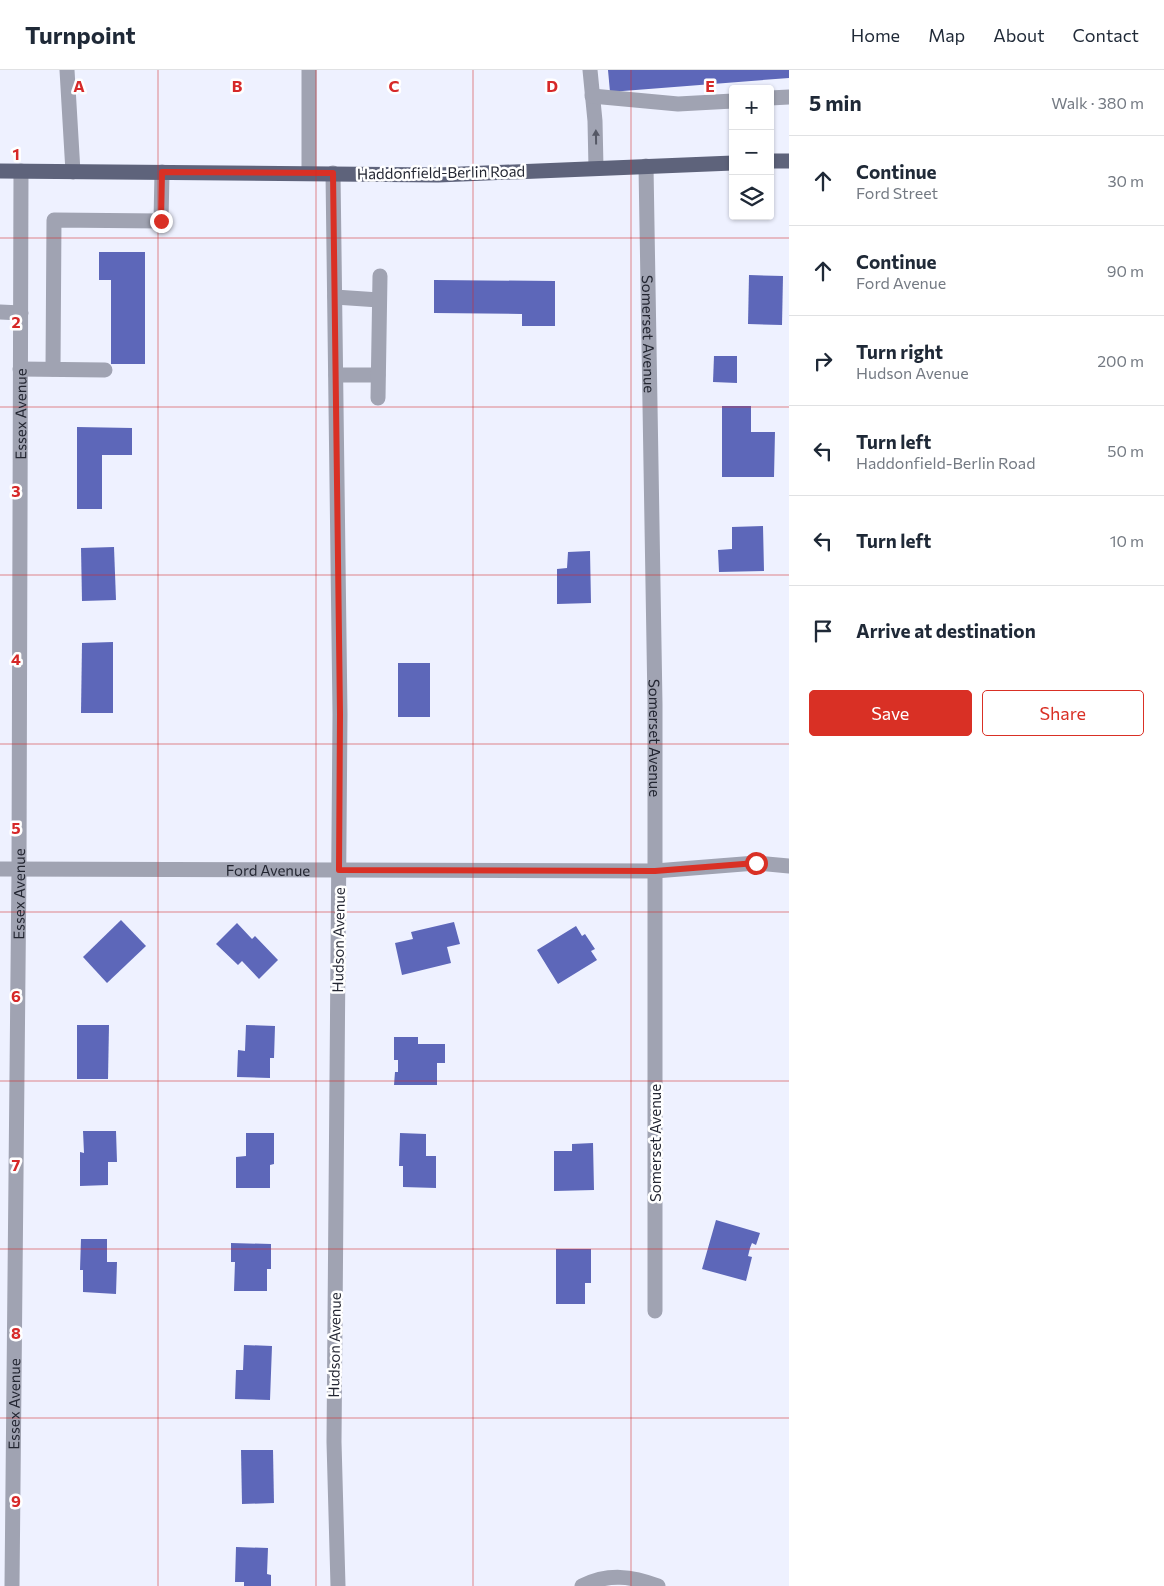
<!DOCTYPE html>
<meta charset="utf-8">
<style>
:root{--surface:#fff;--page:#f2f2f3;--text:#1f2937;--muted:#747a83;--line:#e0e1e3;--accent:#d93025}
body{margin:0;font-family:Commissioner,sans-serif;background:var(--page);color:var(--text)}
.controls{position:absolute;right:15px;top:15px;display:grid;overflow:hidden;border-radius:5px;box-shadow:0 1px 4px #0004}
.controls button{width:45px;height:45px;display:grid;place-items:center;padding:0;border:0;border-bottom:1px solid var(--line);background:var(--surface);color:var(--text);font:25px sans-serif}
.stop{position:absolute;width:15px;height:15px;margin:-11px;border:4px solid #d93025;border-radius:50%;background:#fff}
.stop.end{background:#d93025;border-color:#fff;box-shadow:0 1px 5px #0008}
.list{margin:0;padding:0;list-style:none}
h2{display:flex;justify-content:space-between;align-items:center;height:65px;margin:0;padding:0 20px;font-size:21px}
h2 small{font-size:16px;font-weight:400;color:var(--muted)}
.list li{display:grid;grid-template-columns:32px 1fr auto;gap:15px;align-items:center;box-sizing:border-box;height:90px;padding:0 20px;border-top:1px solid var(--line)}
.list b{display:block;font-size:19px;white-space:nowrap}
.list p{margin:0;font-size:16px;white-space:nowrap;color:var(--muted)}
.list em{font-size:16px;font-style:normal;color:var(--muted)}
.actions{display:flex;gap:10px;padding:15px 20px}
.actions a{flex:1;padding:11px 0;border:1px solid var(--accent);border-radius:5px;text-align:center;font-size:18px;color:var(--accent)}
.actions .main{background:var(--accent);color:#fff}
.icon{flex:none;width:28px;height:28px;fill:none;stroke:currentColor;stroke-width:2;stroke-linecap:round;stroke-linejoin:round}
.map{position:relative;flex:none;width:789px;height:1516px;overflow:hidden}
header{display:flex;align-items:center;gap:30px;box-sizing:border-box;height:70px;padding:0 25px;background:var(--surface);border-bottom:1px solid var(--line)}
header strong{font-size:24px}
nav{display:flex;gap:28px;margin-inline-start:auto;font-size:18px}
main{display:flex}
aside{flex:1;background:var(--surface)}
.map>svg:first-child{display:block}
.building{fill:#5d67b9}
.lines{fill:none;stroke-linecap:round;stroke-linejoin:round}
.minor{stroke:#a0a3b2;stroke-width:15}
.major{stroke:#5e637b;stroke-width:15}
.oneway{fill:#555865}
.route{stroke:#d93025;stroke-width:6}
.grid{fill:none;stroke:#d62828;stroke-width:1;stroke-opacity:0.55}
.labels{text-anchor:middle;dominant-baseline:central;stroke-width:5;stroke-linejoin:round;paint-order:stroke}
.street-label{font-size:15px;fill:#232632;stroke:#fff}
.grid-label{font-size:16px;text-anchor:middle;font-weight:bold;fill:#d62828;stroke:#fff;stroke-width:5;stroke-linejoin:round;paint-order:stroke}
</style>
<header>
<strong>Turnpoint</strong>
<nav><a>Home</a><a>Map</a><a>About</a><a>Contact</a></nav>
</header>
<main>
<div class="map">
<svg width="789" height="1516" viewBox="0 0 789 1516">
<rect width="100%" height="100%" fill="#eef1ff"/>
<g class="building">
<path d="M608 0H789V8L610 22Z"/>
<path d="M99 182H145V294H111V210H99Z"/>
<path d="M749 205 783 206 782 255 748 254Z"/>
<path d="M434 210 555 211V256H522V244L434 243Z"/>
<path d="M714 286H737V313L713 312Z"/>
<path d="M722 336H751V362H775L774 407H722Z"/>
<path d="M77 357 132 358V385H102V439H77Z"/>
<path d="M763 456 764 501 719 502 718 480 732 479V457Z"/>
<path d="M114 477 116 530 82 531 81 478Z"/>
<path d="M590 481 591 533 557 534V499L567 498 568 482Z"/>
<path d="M113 572V643H81L82 573Z"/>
<rect x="398" y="593" width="32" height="54"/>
<path d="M121 850 146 876 107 913 83 887Z"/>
<path d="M454 852 460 874 447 877 451 893 402 905 395 873 413 869 411 862Z"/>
<path d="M237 853 252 869 255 866 278 890 259 909 242 891 238 895 216 874Z"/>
<path d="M576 856 582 866 585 864 595 879 591 881 597 890 558 914 537 880Z"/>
<path d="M77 955H109L108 1009H77Z"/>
<path d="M246 955 275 956 274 988H270V1008L237 1007 238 980 245 981Z"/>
<path d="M394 967H418V974H445V993H437V1015H394L395 1002H398V990H394Z"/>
<path d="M83 1061H116L117 1092H108V1115L80 1116V1082L84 1083Z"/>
<path d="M246 1063H274V1094L270 1095V1118H236V1087L246 1086Z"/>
<path d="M400 1063 426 1064V1086H436V1118L403 1117V1096H399Z"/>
<path d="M593 1073 594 1120 554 1121V1081H572V1074Z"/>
<path d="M716 1150 760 1163 756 1175 752 1173 750 1178 748 1186 752 1187 746 1211 702 1199Z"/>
<path d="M81 1169H107V1192H117L116 1224 83 1222V1200H80Z"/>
<path d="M231 1173 271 1174V1199H267V1221H234L235 1192H231Z"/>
<path d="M556 1179H591V1213H585V1234H556Z"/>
<path d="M244 1275 272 1276 270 1330 235 1329 236 1300H243Z"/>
<path d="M241 1380H273L274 1433 242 1434Z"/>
<path d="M236 1477 268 1478 267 1504 271 1505V1516H244V1512H235Z"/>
</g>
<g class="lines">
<g class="minor">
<path d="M67 0 73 102"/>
<path d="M590 0 595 51 596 98"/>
<path d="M592 26 678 34 733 31"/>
<path d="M770 28 789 27"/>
<path id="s1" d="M646 96 655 634V1241"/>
<path d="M309 103V0"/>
<path d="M333 103 340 644 334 1372 338 1516"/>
<path d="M335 227 379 230"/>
<path d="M0 242 21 243"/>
<path d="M20 299 105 300"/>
<path d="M53 299 54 150 161 151 162 102"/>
<path d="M336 305H378"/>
<path d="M378 328 380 206"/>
<path id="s2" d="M0 799 655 801 756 793 789 796"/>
<path id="s3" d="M12 1516 19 799 21 101"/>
<path d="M582 1516C608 1503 632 1506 658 1516"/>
</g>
<g class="major">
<path d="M770 91H789"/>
<path d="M0 101 438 105 733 93"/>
</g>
</g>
<defs><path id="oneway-solid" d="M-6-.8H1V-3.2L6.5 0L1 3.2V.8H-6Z" transform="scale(1.25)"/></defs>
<use class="oneway" href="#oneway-solid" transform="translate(596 67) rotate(-91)"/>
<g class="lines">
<path class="route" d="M161 151 162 102 333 103 340 644 339 800 655 801 756 793"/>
</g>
<path class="grid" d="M158 0V1516M316 0V1516M473 0V1516M631 0V1516M0 168H789M0 337H789M0 505H789M0 674H789M0 842H789M0 1011H789M0 1179H789M0 1348H789"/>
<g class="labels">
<g class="street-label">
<text transform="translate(441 102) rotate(-1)">Haddonfield-Berlin Road</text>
<text stroke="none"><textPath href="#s1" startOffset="168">Somerset Avenue</textPath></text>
<text stroke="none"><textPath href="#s3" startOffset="1172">Essex Avenue</textPath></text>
<text stroke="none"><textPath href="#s1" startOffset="572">Somerset Avenue</textPath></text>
<text stroke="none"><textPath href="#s2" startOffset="268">Ford Avenue</textPath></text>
<text stroke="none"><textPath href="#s3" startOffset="692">Essex Avenue</textPath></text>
<text transform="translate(338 870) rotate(-89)">Hudson Avenue</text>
<text transform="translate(655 1073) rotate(-90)">Somerset Avenue</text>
<text transform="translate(334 1275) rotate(-89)">Hudson Avenue</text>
<text stroke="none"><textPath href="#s3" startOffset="182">Essex Avenue</textPath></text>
</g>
</g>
<g class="grid-label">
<text x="79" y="22">A</text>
<text x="237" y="22">B</text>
<text x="394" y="22">C</text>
<text x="552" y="22">D</text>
<text x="710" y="22">E</text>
<text x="16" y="90">1</text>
<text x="16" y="258">2</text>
<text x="16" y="427">3</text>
<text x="16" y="595">4</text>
<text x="16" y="764">5</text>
<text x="16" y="932">6</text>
<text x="16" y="1101">7</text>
<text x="16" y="1269">8</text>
<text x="16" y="1437">9</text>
</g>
</svg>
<div class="controls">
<button>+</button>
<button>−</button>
<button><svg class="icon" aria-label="layers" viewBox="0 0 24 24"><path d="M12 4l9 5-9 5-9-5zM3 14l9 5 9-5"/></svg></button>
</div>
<div class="stop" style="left:756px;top:793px"></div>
<div class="stop end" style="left:161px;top:151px"></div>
</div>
<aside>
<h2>5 min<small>Walk · 380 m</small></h2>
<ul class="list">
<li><svg class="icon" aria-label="ahead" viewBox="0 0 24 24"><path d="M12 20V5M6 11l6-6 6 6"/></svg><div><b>Continue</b><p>Ford Street</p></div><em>30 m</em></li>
<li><svg class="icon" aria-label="ahead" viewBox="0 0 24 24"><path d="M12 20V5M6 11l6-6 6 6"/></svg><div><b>Continue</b><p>Ford Avenue</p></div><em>90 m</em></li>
<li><svg class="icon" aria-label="right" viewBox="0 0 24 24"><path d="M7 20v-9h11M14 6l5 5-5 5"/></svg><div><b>Turn right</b><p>Hudson Avenue</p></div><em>200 m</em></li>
<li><svg class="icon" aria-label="left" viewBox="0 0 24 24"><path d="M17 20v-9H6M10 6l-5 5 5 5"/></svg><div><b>Turn left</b><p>Haddonfield-Berlin Road</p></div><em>50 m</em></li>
<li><svg class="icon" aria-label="left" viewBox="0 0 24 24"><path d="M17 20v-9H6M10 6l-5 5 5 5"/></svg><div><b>Turn left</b></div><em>10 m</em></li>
<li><svg class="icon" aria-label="arrive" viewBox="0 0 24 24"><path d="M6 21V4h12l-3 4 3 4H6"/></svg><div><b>Arrive at destination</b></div></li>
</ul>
<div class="actions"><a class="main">Save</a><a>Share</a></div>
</aside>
</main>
